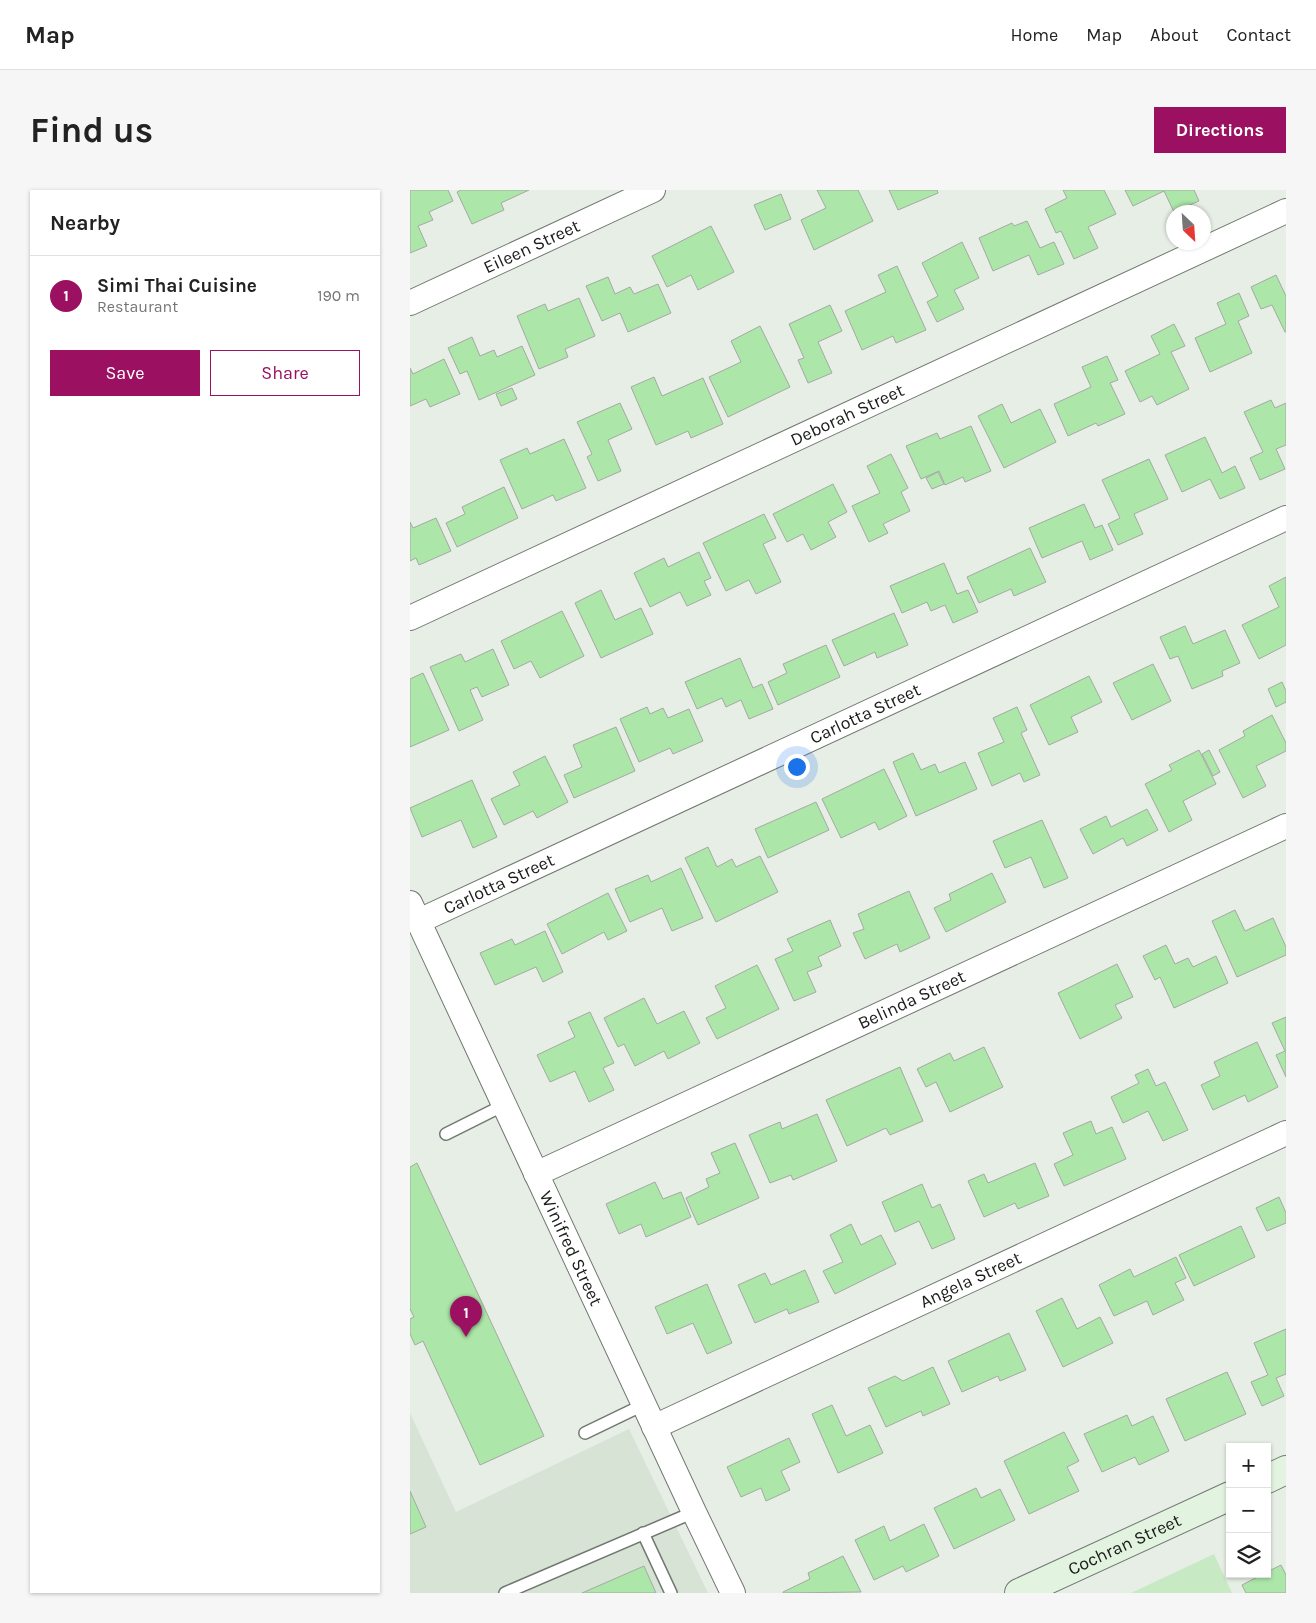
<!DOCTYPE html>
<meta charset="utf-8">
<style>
:root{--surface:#fff;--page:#f6f6f6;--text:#222;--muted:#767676;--line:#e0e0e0;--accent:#9b1060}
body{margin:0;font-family:Karla,sans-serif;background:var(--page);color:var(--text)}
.controls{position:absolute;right:15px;bottom:15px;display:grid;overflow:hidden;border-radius:0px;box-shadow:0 1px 4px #0004}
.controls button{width:45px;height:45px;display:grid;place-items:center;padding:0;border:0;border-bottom:1px solid var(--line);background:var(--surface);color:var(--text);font:25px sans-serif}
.compass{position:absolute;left:756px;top:15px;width:45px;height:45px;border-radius:50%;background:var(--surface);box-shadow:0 1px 4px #0004;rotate:155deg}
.you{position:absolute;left:386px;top:576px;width:18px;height:18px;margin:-12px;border:4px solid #fff;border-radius:50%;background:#1a73e8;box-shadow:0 0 0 8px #1a73e833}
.badge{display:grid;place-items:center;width:32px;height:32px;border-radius:50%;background:var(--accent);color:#fff;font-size:16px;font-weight:700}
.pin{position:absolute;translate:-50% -41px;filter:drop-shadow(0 1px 2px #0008)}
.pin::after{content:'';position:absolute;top:26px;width:18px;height:15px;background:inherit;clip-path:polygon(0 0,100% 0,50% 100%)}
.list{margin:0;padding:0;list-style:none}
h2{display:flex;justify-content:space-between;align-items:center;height:65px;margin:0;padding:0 20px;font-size:21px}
h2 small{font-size:16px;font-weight:400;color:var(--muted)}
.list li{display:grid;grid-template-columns:32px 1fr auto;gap:15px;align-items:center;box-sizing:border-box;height:80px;padding:0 20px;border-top:1px solid var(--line)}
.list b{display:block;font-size:19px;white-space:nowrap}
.list p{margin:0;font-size:16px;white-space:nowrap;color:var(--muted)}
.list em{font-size:16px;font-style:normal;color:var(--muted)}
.actions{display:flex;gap:10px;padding:15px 20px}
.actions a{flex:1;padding:11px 0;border:1px solid var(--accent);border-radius:0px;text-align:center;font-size:18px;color:var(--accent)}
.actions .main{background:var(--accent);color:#fff}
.icon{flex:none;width:28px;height:28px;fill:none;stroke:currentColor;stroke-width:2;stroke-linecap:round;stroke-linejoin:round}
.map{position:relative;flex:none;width:876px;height:1403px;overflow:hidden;border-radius:0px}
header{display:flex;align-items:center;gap:30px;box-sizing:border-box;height:70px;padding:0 25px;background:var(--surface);border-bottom:1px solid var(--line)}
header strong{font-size:24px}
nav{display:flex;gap:28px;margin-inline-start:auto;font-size:18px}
.intro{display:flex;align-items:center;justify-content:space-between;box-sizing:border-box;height:120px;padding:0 30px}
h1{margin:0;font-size:35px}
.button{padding:12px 22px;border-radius:0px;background:var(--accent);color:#fff;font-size:18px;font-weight:700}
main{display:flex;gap:30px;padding:0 30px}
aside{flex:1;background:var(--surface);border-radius:0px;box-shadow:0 1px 4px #0004}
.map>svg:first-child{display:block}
.built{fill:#d6e3d5}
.green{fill:#c7eac4}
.building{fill:#ace6a8;stroke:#a3aaa2}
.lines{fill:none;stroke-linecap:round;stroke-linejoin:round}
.lane-casing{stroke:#717871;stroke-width:14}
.street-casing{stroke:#717871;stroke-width:26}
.secondary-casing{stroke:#717871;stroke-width:30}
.lane{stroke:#fff;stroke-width:11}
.street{stroke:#fff;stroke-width:24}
.secondary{stroke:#e2f4e0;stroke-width:28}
.labels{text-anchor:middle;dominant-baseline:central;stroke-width:4;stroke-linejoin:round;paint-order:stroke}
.street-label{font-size:18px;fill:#191c19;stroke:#e7eee6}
</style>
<header>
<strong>Map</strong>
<nav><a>Home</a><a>Map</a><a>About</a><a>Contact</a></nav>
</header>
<div class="intro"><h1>Find us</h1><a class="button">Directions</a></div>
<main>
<aside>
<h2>Nearby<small></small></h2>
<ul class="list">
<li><span class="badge">1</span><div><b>Simi Thai Cuisine</b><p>Restaurant</p></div><em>190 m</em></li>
</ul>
<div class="actions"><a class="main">Save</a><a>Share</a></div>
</aside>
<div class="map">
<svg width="876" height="1403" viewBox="0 0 876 1403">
<rect width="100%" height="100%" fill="#e7eee6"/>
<path class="built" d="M0 1223 46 1322 219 1239 298 1403H0Z"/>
<path class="green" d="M804 1364 822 1403H721Z"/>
<g class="building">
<path d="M0 0H38L43 11 19 22 23 30 8 36 17 56 0 63Z"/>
<path d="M51 0H119L91 13 94 20 62 34 47 2Z"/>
<path d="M407 0H448L463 31 404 60 391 30 416 18Z"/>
<path d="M479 0H527L528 3 488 20Z"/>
<path d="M653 0H694L706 24 678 37 688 58 664 69 651 41 646 43 635 19 657 8Z"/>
<path d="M715 0H784L789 11 764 22 754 1 723 16Z"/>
<path d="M371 4 381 29 355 40 344 15Z"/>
<path d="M617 31 630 58 644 52 654 74 628 85 619 65 583 81 569 48 602 33 604 36Z"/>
<path d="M301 36 324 82 288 100 281 85 257 97 242 66Z"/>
<path d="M552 52 569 88 544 100 554 119 527 132 517 112 528 106 512 73Z"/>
<path d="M487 76 516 140 486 153 483 146 452 160 435 121 476 102 468 85Z"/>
<path d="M866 85 876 106V142H875L862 115 851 119 841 97Z"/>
<path d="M198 87 205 104 220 97 224 104 248 94 261 123 218 142 210 123 192 131 176 96Z"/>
<path d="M829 103 839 126 828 131 842 163 800 182 785 148 816 134 807 113Z"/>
<path d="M169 108 185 146 155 159 158 167 129 179 107 126 135 114 138 121Z"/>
<path d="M420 115 432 141 408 152 422 183 398 193 388 170 394 168 379 134Z"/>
<path d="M764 134 775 156 761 162 779 199 747 215 742 206 730 212 715 181 750 164 741 146Z"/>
<path d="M350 136 380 197 318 227 299 187 331 172 321 151Z"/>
<path d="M62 147 70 166 84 160 87 167 112 156 125 185 69 210 57 181 50 184 38 158Z"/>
<path d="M697 166 708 190 700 193 715 224 688 236 686 233 658 246 644 214 681 197 672 177Z"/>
<path d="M34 169 50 204 20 217 16 209 0 216V178L3 184Z"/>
<path d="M244 187 252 206 293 188 313 234 281 248 278 241 246 255 221 197Z"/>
<path d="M102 198 107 209 91 216 86 204Z"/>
<path d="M861 210 865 218 876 213V255L866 259 875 279 850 290 840 268 853 262 834 222Z"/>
<path d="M210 213 222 239 198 250 211 281 188 291 177 267 182 264 167 232Z"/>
<path d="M592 214 601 233 630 219 646 252 594 278 568 226Z"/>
<path d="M561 236 581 281 555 292 553 287 535 295 529 281 511 289 496 256 527 243 530 249Z"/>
<path d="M795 247 812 283 825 276 835 298 810 309 800 289 772 302 755 265Z"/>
<path d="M154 249 176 298 146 311 143 305 112 319 90 270 117 258 120 264Z"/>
<path d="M481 264 498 298 491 302 500 321 473 334 478 343 459 352 442 316 470 303 457 276Z"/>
<path d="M739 269 758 309 724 324 733 344 708 355 698 334 710 328 692 290Z"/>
<path d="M528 282 534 294 522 299 516 288Z"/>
<path d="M423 294 437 322 418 332 426 347 401 360 393 344 377 352 363 324Z"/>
<path d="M94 297 108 328 47 357 36 333 55 324 52 317Z"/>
<path d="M674 314 685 338 692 335 703 360 680 370 672 351 632 368 619 338Z"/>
<path d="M354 324 366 348 353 354 371 392 346 404 339 390 316 401 293 353Z"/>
<path d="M26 328 41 361 9 375 6 368 0 371V332L3 338Z"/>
<path d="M620 358 636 392 604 406 601 399 569 413 557 387Z"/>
<path d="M289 362 301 388 294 391 301 405 277 416 270 402 240 417 224 383 254 368 258 377Z"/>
<path d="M534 373 547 404 558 400 568 422 543 433 535 415 521 421 517 412 492 423 480 396Z"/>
<path d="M876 387V455L849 469 832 435 869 417 859 396Z"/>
<path d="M191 400 205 430 231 418 243 444 191 468 165 413Z"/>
<path d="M152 421 174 466 130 488 121 471 104 479 91 451Z"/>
<path d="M484 423 498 455 467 468 465 462 434 476 422 450Z"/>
<path d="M775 436 783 454 815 440 830 473 812 481 813 486 782 499 768 466 760 469 750 447Z"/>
<path d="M416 455 430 487 368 515 358 492 377 483 373 474Z"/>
<path d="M83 459 99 495 72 507 67 497 60 500 73 530 49 541 20 477 51 464 55 472Z"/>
<path d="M330 468 343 498 352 494 363 519 339 529 331 510 316 517 312 508 287 519 275 492Z"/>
<path d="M743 474 761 511 722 530 703 493Z"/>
<path d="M13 483 39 540 0 557V489Z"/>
<path d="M679 486 692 512 661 527 668 542 639 555 620 515Z"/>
<path d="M872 492 876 501V512L866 517 858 499Z"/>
<path d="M237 517 240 524 253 518 258 528 279 519 293 551 263 564 260 558 229 572 210 529Z"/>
<path d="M607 517 617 540 611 543 630 585 614 592 610 583 582 596 568 563 594 552 583 528Z"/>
<path d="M862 525 876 553V561L846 576 856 596 833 608 809 560 835 546 833 541Z"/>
<path d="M206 537 225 581 164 608 154 585 172 577 163 555Z"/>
<path d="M789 560 806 594 773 611 782 630 759 642 735 594 762 580 759 575Z"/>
<path d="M799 560 810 582 803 586 792 564Z"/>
<path d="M503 563 511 580 525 574 529 583 555 572 567 599 506 626 483 572Z"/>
<path d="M135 566 158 612 127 628 123 621 94 635 81 609 110 595 103 582Z"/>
<path d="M474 579 497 626 469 640 465 632 431 648 412 609Z"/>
<path d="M62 590 87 647 63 658 51 630 12 647 0 618Z"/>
<path d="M406 612 419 640 358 668 345 639Z"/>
<path d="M737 619 748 640 717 656 713 648 683 664 670 639 696 626 701 637Z"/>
<path d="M632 630 658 688 634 698 621 667 595 678 583 651Z"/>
<path d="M298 657 307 677 322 669 326 677 350 666 368 702 306 732 275 668Z"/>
<path d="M271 678 293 728 262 741 252 718 220 732 205 699 238 685 241 692Z"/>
<path d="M582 683 596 712 536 742 524 718 541 710 539 704Z"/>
<path d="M499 701 520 748 490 762 487 754 455 769 443 743 454 739 448 724Z"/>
<path d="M198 703 217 741 198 750 194 742 152 764 137 734Z"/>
<path d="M825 720 835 741 863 728 876 757V765L827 787 802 731Z"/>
<path d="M420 730 431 756 408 767 412 776 397 782 406 802 384 811 365 769 383 761 377 749Z"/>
<path d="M135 741 153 782 133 792 126 777 85 795 70 763 102 749 105 755Z"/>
<path d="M756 755 765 774 778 768 783 777 806 766 818 793 764 818 750 787 745 790 733 766Z"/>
<path d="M707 774 723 807 705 815 712 828 670 849 648 803Z"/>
<path d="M347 775 369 819 307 849 296 828 316 818 305 796Z"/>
<path d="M234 808 247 834 274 821 290 853 258 869 254 861 225 876 214 854 208 857 194 828Z"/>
<path d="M180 822 204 873 193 878 204 900 179 912 165 881 140 892 127 865 165 847 158 832Z"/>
<path d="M876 827V887L866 865 875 861 862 833Z"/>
<path d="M847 852 868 897 838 912 835 905 803 920 791 895 810 886 804 872Z"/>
<path d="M574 857 593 897 540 922 526 892 516 897 507 879 540 863 544 871Z"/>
<path d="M490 877 513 931 480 945 476 938 437 956 416 910Z"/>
<path d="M738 879 746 896 755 892 778 940 753 951 738 921 713 933 701 907 729 893 725 885Z"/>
<path d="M407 924 427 971 383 990 381 985 360 993 339 945 370 932 372 939Z"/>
<path d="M681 931 686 944 702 937 716 969 654 996 644 974 663 965 653 943Z"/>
<path d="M325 953 349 1008 288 1035 276 1008 299 997 296 989 310 983 301 963Z"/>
<path d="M7 973 134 1246 70 1275 13 1151 5 1155 0 1144V1129L4 1127 0 1119V977Z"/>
<path d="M625 973 639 1006 608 1019 605 1013 574 1027 558 991 574 984 578 993Z"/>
<path d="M245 992 253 1009 271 1002 281 1027 236 1047 231 1034 209 1044 196 1014Z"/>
<path d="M512 994 522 1018 530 1014 545 1049 522 1059 509 1031 485 1042 472 1012Z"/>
<path d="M869 1007 876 1023V1033L857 1041 846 1018Z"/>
<path d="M441 1034 451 1055 471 1045 486 1074 425 1104 413 1081 433 1072 420 1045Z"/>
<path d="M831 1036 845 1067 784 1096 769 1065Z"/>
<path d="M766 1067 776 1088 765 1093 774 1110 743 1125 737 1111 704 1126 689 1095 720 1079 724 1087Z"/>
<path d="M395 1080 409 1112 379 1124 377 1119 345 1133 328 1095 355 1083 361 1095Z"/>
<path d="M297 1094 322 1153 297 1164 283 1133 257 1144 245 1117Z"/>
<path d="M652 1108 667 1139 690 1127 703 1153 653 1177 626 1121Z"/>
<path d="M876 1139V1184L866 1188 874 1206 852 1216 841 1192 858 1185 844 1153Z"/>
<path d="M599 1143 616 1180 590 1191 588 1186 552 1202 538 1171Z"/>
<path d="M523 1177 540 1214 513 1226 511 1221 476 1237 458 1198 485 1186 493 1191Z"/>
<path d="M817 1182 836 1224 775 1251 756 1209Z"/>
<path d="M422 1215 436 1246 460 1235 473 1263 428 1283 402 1224Z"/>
<path d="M717 1225 722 1236 743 1226 759 1261 729 1275 725 1267 692 1282 674 1244Z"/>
<path d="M654 1242 669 1271 657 1277 669 1301 619 1324 594 1271Z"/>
<path d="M379 1248 390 1272 371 1281 380 1300 356 1311 351 1298 331 1307 317 1277Z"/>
<path d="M566 1298 571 1308 590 1299 605 1330 544 1359 524 1318Z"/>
<path d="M0 1301 16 1337 0 1344Z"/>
<path d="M514 1334 529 1366 496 1382 493 1376 464 1390 445 1350 474 1336 480 1351Z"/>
<path d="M433 1366 451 1402 373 1403V1402L400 1389 398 1383Z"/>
<path d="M871 1375 876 1385V1403H836L832 1395 853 1384H857V1382Z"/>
<path d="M234 1376 246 1403H172Z"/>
</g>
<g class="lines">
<g class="lane-casing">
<g id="lane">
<path d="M36 944 94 915"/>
<path d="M175 1243 233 1215"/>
<path d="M233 1343 261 1403"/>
<path d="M95 1403 284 1322"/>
</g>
</g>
<g class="street-casing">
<g id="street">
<path id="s1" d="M0 113 243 0"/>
<path id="s2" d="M0 428 876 21"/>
<path id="s3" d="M0 713 284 1322 323 1403"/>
<path id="s4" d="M9 731 876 328"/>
<path id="s5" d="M126 984 876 636"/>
<path id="s6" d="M244 1237 876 943"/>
</g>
</g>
<g class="secondary-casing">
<g id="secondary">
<path d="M857 1289 876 1280"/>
<path id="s7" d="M609 1403 820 1306"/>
</g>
</g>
<use href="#lane" class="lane"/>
<use href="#street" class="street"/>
<use href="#secondary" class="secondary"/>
</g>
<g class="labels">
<g class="street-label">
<text stroke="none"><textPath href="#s1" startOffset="134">Eileen Street</textPath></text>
<text stroke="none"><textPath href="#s2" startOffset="482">Deborah Street</textPath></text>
<text stroke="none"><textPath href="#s4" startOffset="492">Carlotta Street</textPath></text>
<text stroke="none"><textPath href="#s4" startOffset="88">Carlotta Street</textPath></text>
<text stroke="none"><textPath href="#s5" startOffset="414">Belinda Street</textPath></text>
<text stroke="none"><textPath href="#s3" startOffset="381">Winifred Street</textPath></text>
<text stroke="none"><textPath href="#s6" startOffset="349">Angela Street</textPath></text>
<text stroke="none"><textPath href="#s7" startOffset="116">Cochran Street</textPath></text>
</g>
</g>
</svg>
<div class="controls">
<button>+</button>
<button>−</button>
<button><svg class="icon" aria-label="layers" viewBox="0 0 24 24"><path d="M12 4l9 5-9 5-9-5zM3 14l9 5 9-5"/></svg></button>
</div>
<svg class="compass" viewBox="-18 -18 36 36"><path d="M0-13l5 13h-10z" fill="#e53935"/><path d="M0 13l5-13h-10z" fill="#767676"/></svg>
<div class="you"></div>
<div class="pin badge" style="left:56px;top:1147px">1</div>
</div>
</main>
